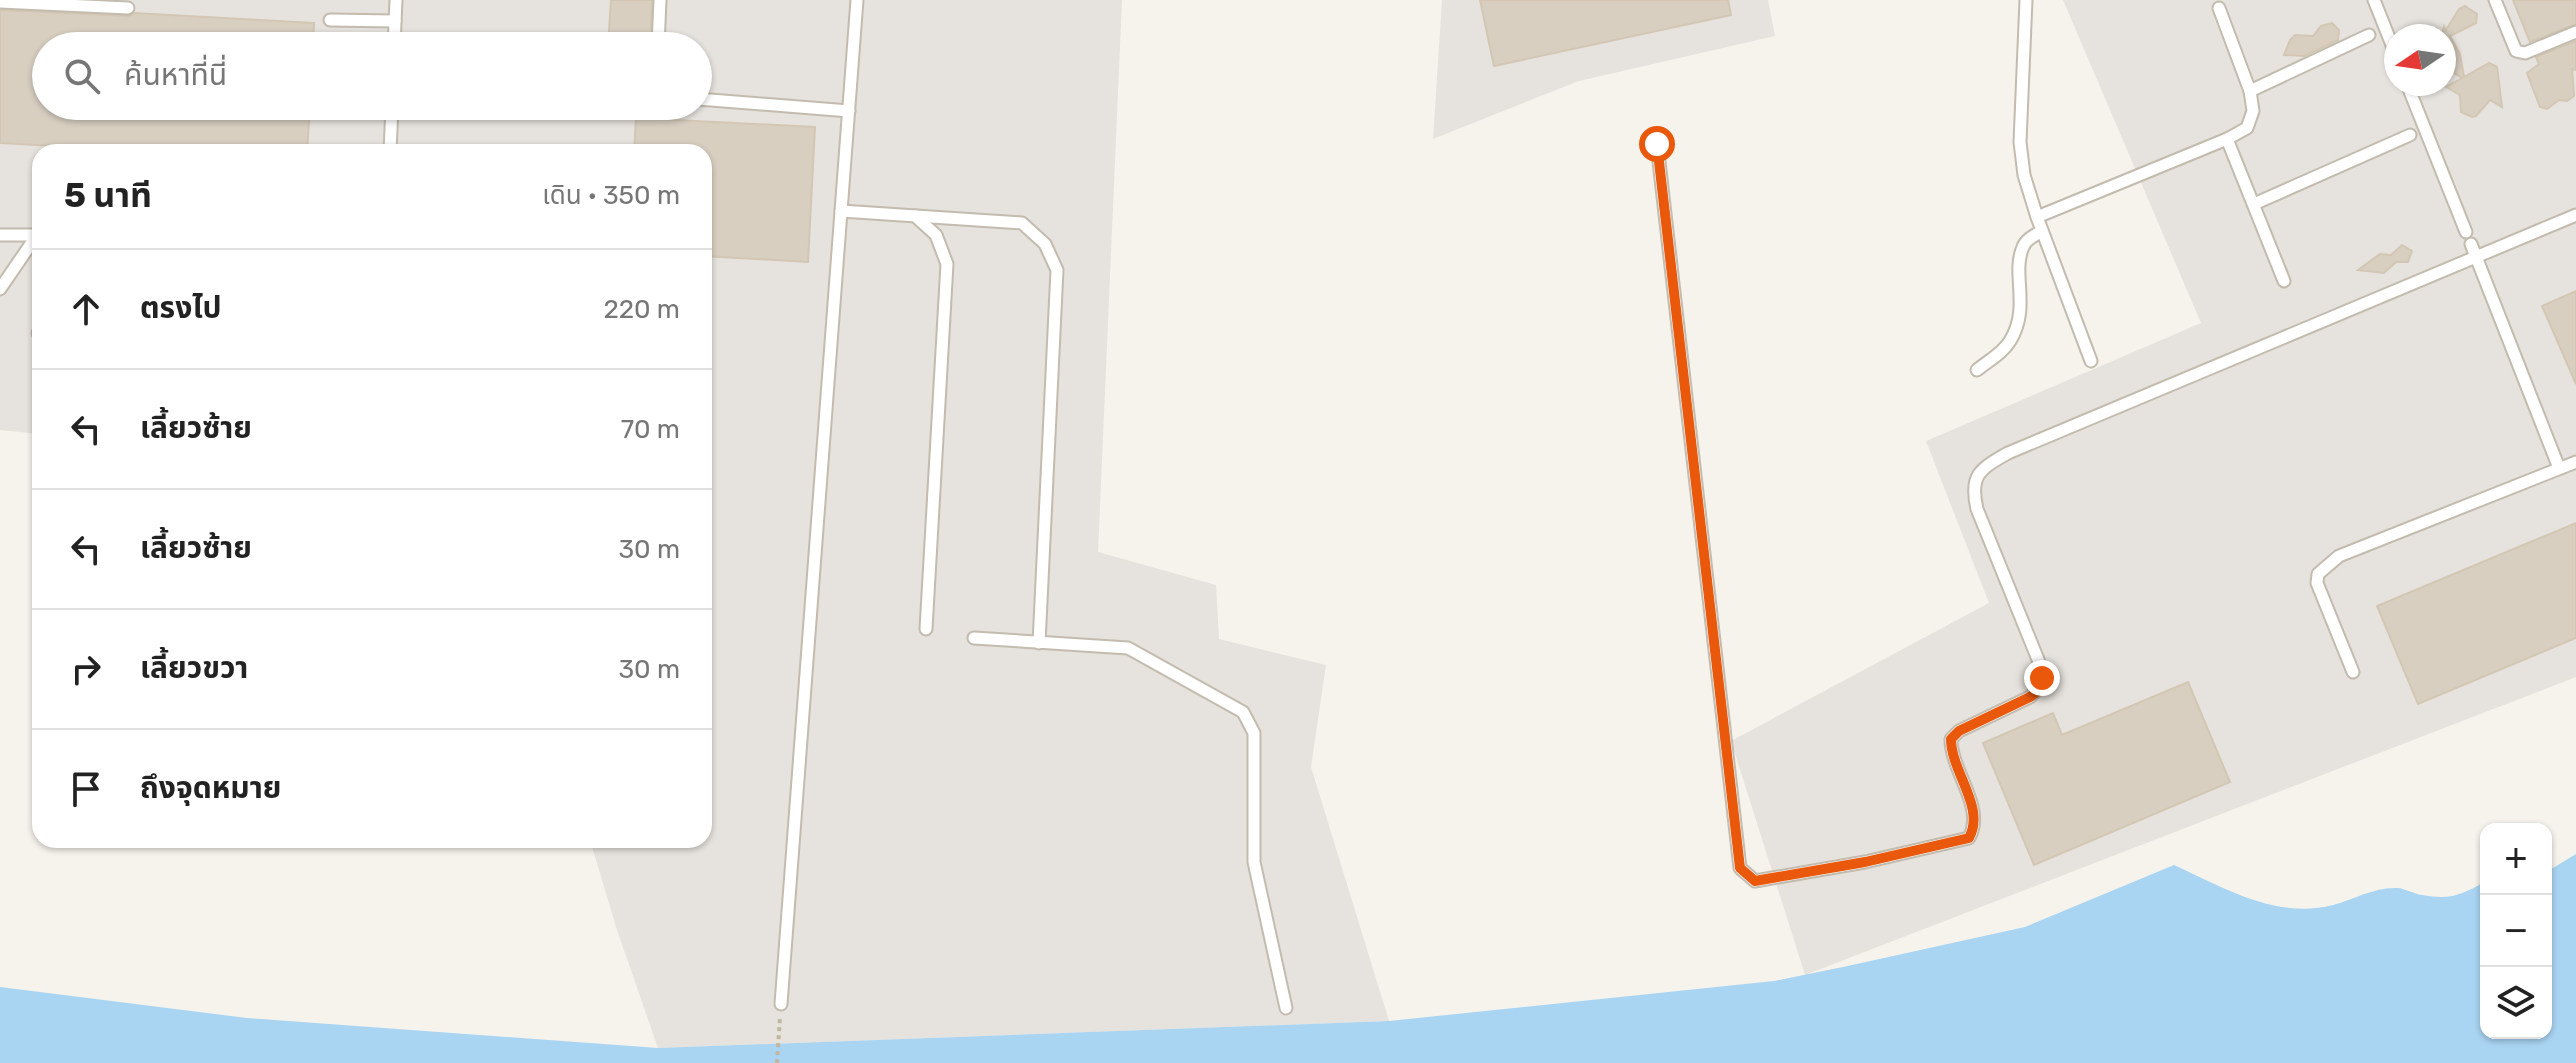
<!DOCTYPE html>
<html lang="th">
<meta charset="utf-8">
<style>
:root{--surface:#fff;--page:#f6f6f6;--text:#222;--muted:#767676;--line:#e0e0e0}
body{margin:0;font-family:Rubik,"Noto Sans Thai",sans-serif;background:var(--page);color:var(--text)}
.controls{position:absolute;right:24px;bottom:24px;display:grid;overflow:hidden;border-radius:16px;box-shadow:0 2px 6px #0004}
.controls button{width:72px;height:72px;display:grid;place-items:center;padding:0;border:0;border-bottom:2px solid var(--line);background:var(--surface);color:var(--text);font:40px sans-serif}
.compass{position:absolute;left:2384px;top:24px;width:72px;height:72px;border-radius:50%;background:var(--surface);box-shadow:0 2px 6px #0004;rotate:257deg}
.stop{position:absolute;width:24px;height:24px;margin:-18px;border:6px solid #ea580c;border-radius:50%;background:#fff}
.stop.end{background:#ea580c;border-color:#fff;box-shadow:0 2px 8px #0008}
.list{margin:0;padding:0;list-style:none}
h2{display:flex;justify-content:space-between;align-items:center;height:104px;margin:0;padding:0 32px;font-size:34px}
h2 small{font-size:26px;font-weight:400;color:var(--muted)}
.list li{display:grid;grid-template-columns:52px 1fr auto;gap:24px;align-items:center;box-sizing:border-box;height:120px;padding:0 32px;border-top:2px solid var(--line)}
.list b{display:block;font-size:30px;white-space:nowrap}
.list em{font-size:26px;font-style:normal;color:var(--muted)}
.icon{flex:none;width:44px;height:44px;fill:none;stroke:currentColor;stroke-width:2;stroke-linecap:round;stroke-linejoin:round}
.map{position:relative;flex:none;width:2576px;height:1063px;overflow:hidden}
.search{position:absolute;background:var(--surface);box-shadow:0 2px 6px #0004;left:32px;top:32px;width:680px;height:88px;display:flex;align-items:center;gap:20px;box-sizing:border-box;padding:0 28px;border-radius:44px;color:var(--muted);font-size:30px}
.panel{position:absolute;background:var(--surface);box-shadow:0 2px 6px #0004;left:32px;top:144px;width:680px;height:704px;border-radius:24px}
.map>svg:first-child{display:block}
.industrial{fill:#e6e2dd;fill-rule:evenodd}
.water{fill:#a9d4f2}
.building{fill:#d8cfc1;stroke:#d3c7b4;stroke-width:2}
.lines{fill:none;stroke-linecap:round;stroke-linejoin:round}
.service-casing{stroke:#c2bbae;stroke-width:15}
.path{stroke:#c4b79f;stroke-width:4;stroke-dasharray:4 4;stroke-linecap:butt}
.service{stroke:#fff;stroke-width:11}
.route{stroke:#ea580c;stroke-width:10}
</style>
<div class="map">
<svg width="2576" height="1063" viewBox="0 0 2576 1063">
<rect width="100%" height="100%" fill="#f6f3ec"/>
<g class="industrial">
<path d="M0 0H1122L1098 552 1216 585 1219 639 1326 665 1311 767 1389 1021 658 1048 617 930 590 840H704V152H40V434L0 430ZM46 46H698V106H46Z"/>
<path d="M1442 0H1768L1775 36 1579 81 1433 139Z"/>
<path d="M2063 0H2576V677L1805 975 1731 741 1989 603 1926 441 2201 323ZM2396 36H2444V84H2396Z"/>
</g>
<path class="water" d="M2576 854V1063H0V987L247 1018 658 1048 1389 1021 1774 981 1843 967 2025 927 2174 865C2222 887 2277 920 2333 905 2355 899 2374 887 2398 888 2406 889 2414 894 2422 895 2451 900 2462 895 2486 881V1033H2546V869L2553 868Z"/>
<g class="building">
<path d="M611 0H652L650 46H608Z"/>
<path d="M1480 0H1728L1731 15 1494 66Z"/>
<path d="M2513 0H2576V24L2530 42Z"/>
<path d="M2465 6 2477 14 2476 23 2450 36 2460 54 2464 77 2489 63 2497 67 2502 107 2490 100 2476 116 2472 117 2461 112 2460 95 2446 87 2462 78 2444 67 2442 36 2444 26 2446 30 2459 9Z"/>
<path d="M0 10 128 16 134 13 314 23 313 46H46V106H310L307 152H167L0 143Z"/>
<path d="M2332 23 2339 30 2338 40 2304 56 2284 55 2290 40 2295 35 2313 36 2321 26Z"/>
<path d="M2576 41V70L2572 69 2574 96 2567 101 2559 100 2547 109 2540 107 2527 73 2539 64 2536 57Z"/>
<path d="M636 118 815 127 808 262 704 256V152H634Z"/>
<path d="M2402 245 2412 251 2408 262H2396L2384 273 2358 270 2380 254 2391 255Z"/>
<path d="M2576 291V384L2542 306Z"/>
<path d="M2576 523V638L2418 704 2377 606Z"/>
<path d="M2188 682 2230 782 2034 865 1983 743 2053 713 2062 735Z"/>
</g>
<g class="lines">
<g class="service-casing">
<g id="service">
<path d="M2026 0 2020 142 2024 175 2037 217 2091 361"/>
<path d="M2374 0 2396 55"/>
<path d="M2495 0 2516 51 2525 53 2576 32"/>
<path d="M0 2 128 8"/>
<path d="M330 20 395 21"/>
<path d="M394 46 396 0"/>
<path d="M658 46 660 0"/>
<path d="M2407 84 2466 232"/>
<path d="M2250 91 2369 35"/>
<path d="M698 99 849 111"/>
<path d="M2227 139 2284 281"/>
<path d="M1657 144 1740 868 1755 881 1865 862 1969 838C1986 807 1951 772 1951 739L1959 731 2030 697C2042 686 2042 678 2039 662L1977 509C1969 475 1980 469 2008 453L2576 215"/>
<path d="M390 152 392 106"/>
<path d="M2254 204 2410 135"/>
<path d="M841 211 1022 223 1045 244 1057 270 1039 643"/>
<path d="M915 216 936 235 947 264 926 629"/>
<path d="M2037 217 2227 139 2247 128 2253 111 2250 91 2219 8"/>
<path d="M0 235H39"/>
<path d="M2471 244 2559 468"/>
<path d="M0 289 37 235"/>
<path d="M38 333H40"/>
<path d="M1977 370C1988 361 2003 353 2010 341 2031 307 2011 274 2023 247 2026 239 2035 235 2042 231"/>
<path d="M974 638 1128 648 1243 712 1254 733V862L1286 1008"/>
<path d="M2353 672 2317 583 2318 574 2339 556 2576 462"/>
<path d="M781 1004 857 0"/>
</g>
</g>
<path class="path" d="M777 1063 780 1017"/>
<use href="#service" class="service"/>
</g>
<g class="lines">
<path class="route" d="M1657 144 1740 868 1755 881 1865 862 1969 838C1986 807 1951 772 1951 739L1959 731 2030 697 2040 689 2042 678"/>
</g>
</svg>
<div class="controls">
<button>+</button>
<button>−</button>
<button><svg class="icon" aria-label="layers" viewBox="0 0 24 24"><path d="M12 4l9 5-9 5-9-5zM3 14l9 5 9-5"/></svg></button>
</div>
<svg class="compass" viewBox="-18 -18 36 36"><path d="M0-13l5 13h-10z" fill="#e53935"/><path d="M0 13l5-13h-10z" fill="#767676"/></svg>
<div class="stop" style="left:1657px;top:144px"></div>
<div class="stop end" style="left:2042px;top:678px"></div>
<div class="search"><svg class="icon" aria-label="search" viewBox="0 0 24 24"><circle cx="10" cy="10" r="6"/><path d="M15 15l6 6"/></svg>ค้นหาที่นี่</div>
<section class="panel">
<h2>5 นาที<small>เดิน · 350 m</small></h2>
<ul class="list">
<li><svg class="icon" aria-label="ahead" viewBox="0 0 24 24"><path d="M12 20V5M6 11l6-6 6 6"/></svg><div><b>ตรงไป</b></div><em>220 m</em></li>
<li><svg class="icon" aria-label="left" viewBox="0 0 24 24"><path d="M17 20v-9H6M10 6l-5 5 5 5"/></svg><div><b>เลี้ยวซ้าย</b></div><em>70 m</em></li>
<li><svg class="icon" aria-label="left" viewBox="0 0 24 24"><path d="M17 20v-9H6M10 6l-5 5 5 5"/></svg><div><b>เลี้ยวซ้าย</b></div><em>30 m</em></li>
<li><svg class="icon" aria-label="right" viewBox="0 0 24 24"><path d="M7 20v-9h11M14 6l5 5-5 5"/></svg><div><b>เลี้ยวขวา</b></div><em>30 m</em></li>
<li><svg class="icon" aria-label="arrive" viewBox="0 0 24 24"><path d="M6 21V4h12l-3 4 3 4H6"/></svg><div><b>ถึงจุดหมาย</b></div></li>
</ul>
</section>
</div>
